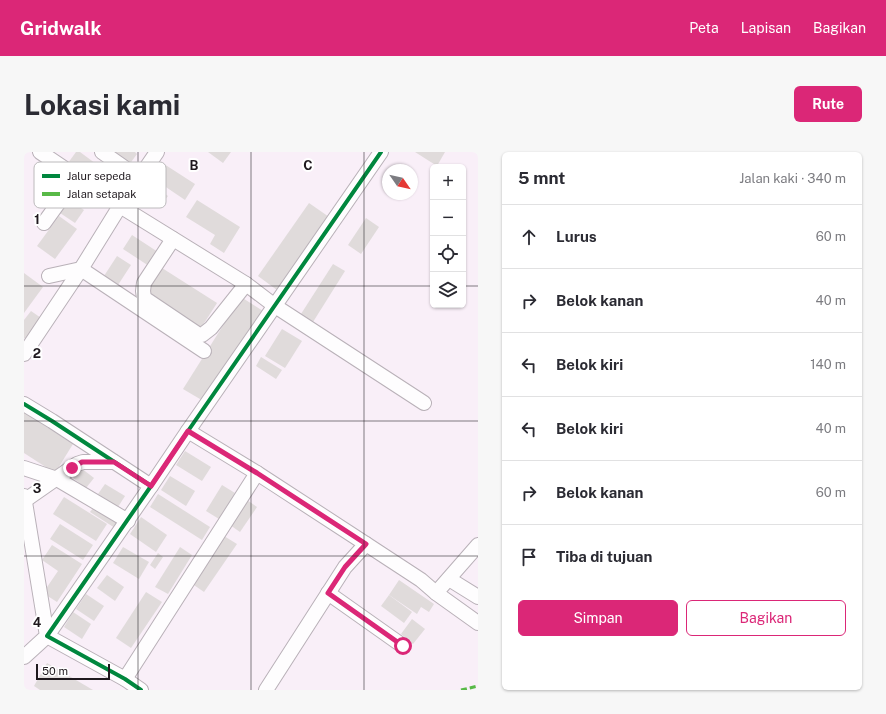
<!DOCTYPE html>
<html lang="id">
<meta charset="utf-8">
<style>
:root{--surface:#fff;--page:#f7f7f7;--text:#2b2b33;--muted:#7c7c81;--line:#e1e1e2;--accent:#db2777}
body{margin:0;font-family:"Public Sans",sans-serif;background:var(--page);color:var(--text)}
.controls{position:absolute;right:12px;top:12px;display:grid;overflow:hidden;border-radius:6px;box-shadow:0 1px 3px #0004}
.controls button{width:36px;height:36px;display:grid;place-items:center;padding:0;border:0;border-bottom:1px solid var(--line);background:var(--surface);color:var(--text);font:20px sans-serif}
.compass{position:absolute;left:358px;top:12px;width:36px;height:36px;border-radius:50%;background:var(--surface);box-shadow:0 1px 3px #0004;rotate:124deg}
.scale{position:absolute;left:12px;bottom:10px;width:74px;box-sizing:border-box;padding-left:4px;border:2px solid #1f191e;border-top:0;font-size:11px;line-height:14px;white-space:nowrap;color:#1f191e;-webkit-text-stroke:3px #fff;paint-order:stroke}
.stop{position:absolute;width:12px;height:12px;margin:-9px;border:3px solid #db2777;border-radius:50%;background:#fff}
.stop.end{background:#db2777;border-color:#fff;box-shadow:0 1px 4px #0008}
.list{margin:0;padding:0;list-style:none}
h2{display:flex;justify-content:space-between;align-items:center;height:52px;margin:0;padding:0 16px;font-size:17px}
h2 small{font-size:13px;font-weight:400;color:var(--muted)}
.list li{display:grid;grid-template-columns:26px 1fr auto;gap:12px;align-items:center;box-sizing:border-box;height:64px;padding:0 16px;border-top:1px solid var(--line)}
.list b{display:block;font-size:15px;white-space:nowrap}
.list em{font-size:13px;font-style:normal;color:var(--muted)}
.actions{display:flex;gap:8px;padding:12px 16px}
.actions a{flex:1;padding:9px 0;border:1px solid var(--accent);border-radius:6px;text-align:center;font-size:14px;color:var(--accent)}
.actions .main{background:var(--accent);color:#fff}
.icon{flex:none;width:22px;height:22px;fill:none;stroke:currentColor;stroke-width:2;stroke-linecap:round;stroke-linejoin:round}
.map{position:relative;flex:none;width:454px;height:538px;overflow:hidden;border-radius:6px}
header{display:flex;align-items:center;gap:24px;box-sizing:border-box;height:56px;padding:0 20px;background:var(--accent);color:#fff}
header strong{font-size:19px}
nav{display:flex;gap:22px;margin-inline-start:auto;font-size:14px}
.intro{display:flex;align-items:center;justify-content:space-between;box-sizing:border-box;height:96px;padding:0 24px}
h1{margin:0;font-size:28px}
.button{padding:10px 18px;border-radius:6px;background:var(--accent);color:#fff;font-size:14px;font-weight:700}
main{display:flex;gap:24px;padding:0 24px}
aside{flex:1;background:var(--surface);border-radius:6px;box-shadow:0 1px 3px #0004}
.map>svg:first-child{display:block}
.building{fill:#e0dbdb}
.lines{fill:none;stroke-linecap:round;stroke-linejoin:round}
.minor-casing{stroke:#b9b1b8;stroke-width:16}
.minor{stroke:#fefdfe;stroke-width:14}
.quiet{stroke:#58b947;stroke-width:3;stroke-dasharray:6 3;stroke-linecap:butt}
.cycleway-casing{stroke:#fff;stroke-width:6}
.cycleway{stroke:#00873e;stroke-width:4}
.route{stroke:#db2777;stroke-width:5}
.grid{fill:none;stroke:#1f191e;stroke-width:1;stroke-opacity:0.55}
.key{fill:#fff;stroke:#bcbabc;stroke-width:1}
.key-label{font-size:11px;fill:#1f191e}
.grid-label{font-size:13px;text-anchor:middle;font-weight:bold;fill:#1f191e;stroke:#fff;stroke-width:4;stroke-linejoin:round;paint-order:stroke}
</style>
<header>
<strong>Gridwalk</strong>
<nav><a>Peta</a><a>Lapisan</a><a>Bagikan</a></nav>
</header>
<div class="intro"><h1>Lokasi kami</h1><a class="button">Rute</a></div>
<main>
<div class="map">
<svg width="454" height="538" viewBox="0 0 454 538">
<rect width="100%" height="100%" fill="#f9eff8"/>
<g class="building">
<path d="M52 0H56L83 20 73 33 44 11Z"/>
<path d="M86 0H111L113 2 105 13Z"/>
<path d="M184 0H207L199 11Z"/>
<path d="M391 0H421L413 14Z"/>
<path d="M140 12 171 32 161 48 130 27Z"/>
<path d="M128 33 144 44 137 53 121 42Z"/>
<path d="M45 48 60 58 51 71 36 61Z"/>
<path d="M173 48 216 75 200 101 186 92 191 83 162 65Z"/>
<path d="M285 51 308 67 257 141 234 124Z"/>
<path d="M35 64 53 77 31 107 13 94Z"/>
<path d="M342 66 355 75 337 102 324 93Z"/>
<path d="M108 83 134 100 125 114 99 97Z"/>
<path d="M93 104 107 113 94 133 80 124Z"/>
<path d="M309 112 321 119 289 170 277 162Z"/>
<path d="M138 116 193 151 177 176 122 141Z"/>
<path d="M0 121 19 135 0 161Z"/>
<path d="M217 145 239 159 181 250 159 237Z"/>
<path d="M7 159 20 168 4 189 0 186V168Z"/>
<path d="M258 177 278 189 261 216 241 204Z"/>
<path d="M237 205 258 218 252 227 232 214Z"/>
<path d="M0 260 49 292 31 321 0 301Z"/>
<path d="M161 299 187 315 178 329 152 313Z"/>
<path d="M57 316 70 326 62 336 49 326Z"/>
<path d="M146 324 171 339 162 354 137 338Z"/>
<path d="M81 332 101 344 94 355 74 342Z"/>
<path d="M198 333 211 341 195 367 182 359Z"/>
<path d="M134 342 186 375 178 388 126 355Z"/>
<path d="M40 345 83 372 72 389 29 362Z"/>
<path d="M223 348 233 355 216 380 206 373Z"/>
<path d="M73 351 97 367 91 376 66 360Z"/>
<path d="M117 365 143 383 132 400 106 382Z"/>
<path d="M36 372 69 393 59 408 26 387Z"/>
<path d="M200 384 213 392 180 440 167 431Z"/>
<path d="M28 393 58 412 33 450 19 441 34 419 18 408Z"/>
<path d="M99 395 125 410 115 427 89 411Z"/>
<path d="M156 395 168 403 144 442 131 435Z"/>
<path d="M134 401 139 405 131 417 126 413Z"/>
<path d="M83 423 100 435 91 449 73 436Z"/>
<path d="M375 428 410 452 405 460 397 455 393 462 365 443Z"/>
<path d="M122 440 138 450 107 496 92 486Z"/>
<path d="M62 442 80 454 70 469 52 457Z"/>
<path d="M365 443 388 460 380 471 357 454Z"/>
<path d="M49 460 67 472 58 487 40 475Z"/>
<path d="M388 467 401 477 389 492 377 482Z"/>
<path d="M23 511 69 538H16L10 534Z"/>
</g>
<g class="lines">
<g class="minor-casing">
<g id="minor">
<path d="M78 0 115 26"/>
<path d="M133 0 96 54 222 132 251 154 400 251"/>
<path d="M20 71 53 25"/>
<path d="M149 87 120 131 119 139 120 146 175 183H178L187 176 222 132"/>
<path d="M25 124 57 117 180 199"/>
<path d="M0 202 57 117 96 54 16 0"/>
<path d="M0 252 28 269 127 334 23 484 101 527 117 538"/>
<path d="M164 279 233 321 342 392"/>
<path d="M0 316 33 327 104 369"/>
<path d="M127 334 164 279 357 0"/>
<path d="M0 344 23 484 0 505"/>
<path d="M0 349 53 312 59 310H90"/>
<path d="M425 427 454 445"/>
<path d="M304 441 379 494"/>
<path d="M412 441 454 393"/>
<path d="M101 527 233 321"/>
<path d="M242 538 321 415 342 392 397 428 412 441 454 471"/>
</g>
</g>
<use href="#minor" class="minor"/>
<path class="quiet" d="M437 538 454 534"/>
<g class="cycleway-casing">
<g id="cycleway">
<path d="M0 252 28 269 127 334 23 484 101 527 117 538"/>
<path d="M127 334 164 279 357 0"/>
</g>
</g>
<use href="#cycleway" class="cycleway"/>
</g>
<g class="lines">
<path class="route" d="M48 316 58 310H90L127 334 164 279 233 321 342 392 321 415 304 441 379 494"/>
</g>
<path class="grid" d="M114 0V538M227 0V538M340 0V538M0 134H409M439 134H454M0 269H454M0 404H454"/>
<rect x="10" y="10" width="132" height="46" rx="6" class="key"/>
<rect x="18" y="22" width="18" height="4" fill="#00873e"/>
<rect x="18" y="40" width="18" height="4" fill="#58b947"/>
<g class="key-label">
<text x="43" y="28">Jalur sepeda</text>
<text x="43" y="46">Jalan setapak</text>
</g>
<g class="grid-label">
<text x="170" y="18">B</text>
<text x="284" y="18">C</text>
<text x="13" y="72">1</text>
<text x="13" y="206">2</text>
<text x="13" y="341">3</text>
<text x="13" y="475">4</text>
</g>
</svg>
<div class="controls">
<button>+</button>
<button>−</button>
<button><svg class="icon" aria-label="locate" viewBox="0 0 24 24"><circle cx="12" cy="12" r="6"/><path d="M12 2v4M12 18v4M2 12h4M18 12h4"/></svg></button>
<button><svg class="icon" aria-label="layers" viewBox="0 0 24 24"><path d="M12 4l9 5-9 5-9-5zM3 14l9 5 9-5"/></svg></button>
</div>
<svg class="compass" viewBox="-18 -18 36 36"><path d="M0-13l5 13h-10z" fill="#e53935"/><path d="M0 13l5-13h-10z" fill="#7c7c81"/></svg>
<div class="scale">50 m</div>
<div class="stop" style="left:379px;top:494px"></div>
<div class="stop end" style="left:48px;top:316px"></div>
</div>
<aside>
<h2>5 mnt<small>Jalan kaki · 340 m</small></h2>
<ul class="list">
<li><svg class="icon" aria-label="ahead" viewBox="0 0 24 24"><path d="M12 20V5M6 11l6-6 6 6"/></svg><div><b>Lurus</b></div><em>60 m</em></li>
<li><svg class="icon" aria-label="right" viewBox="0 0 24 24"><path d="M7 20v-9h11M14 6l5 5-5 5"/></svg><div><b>Belok kanan</b></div><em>40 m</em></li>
<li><svg class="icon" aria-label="left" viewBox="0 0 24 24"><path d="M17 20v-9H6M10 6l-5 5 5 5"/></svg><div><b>Belok kiri</b></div><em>140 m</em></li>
<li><svg class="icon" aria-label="left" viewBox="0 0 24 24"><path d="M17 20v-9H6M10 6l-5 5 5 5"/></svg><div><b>Belok kiri</b></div><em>40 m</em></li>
<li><svg class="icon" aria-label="right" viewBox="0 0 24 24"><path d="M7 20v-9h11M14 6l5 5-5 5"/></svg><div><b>Belok kanan</b></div><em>60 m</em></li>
<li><svg class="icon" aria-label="arrive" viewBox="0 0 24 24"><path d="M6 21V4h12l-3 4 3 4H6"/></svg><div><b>Tiba di tujuan</b></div></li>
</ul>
<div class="actions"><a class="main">Simpan</a><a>Bagikan</a></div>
</aside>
</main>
